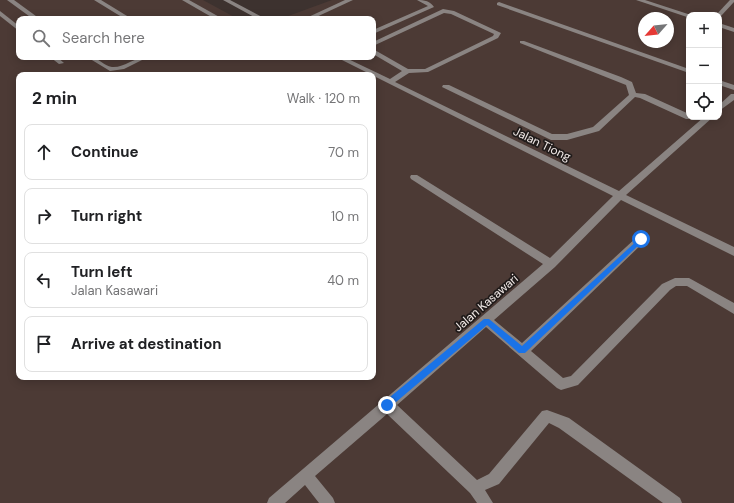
<!DOCTYPE html>
<meta charset="utf-8">
<style>
:root{--surface:#fff;--page:#f2f2f2;--text:#202124;--muted:#757577;--line:#e0e0e0}
body{margin:0;font-family:"DM Sans",sans-serif;background:var(--page);color:var(--text)}
.controls{position:absolute;right:12px;top:12px;display:grid;overflow:hidden;border-radius:8px;box-shadow:0 2px 10px #0003}
.controls button{width:36px;height:36px;display:grid;place-items:center;padding:0;border:0;border-bottom:1px solid var(--line);background:var(--surface);color:var(--text);font:20px sans-serif}
.compass{position:absolute;left:638px;top:12px;width:36px;height:36px;border-radius:50%;background:var(--surface);box-shadow:0 2px 10px #0003;rotate:243deg}
.stop{position:absolute;width:12px;height:12px;margin:-9px;border:3px solid #1a73e8;border-radius:50%;background:#fff}
.stop.end{background:#1a73e8;border-color:#fff;box-shadow:0 1px 4px #0008}
.list{margin:0;padding:0;list-style:none}
h2{display:flex;justify-content:space-between;align-items:center;height:52px;margin:0;padding:0 16px;font-size:17px}
h2 small{font-size:13px;font-weight:400;color:var(--muted)}
.list li{display:grid;grid-template-columns:26px 1fr auto;gap:12px;align-items:center;box-sizing:border-box;height:56px;margin:0 8px 8px;padding:0 8px;border:1px solid var(--line);border-radius:8px}
.list b{display:block;font-size:15px;white-space:nowrap}
.list p{margin:0;font-size:13px;white-space:nowrap;color:var(--muted)}
.list em{font-size:13px;font-style:normal;color:var(--muted)}
.icon{flex:none;width:22px;height:22px;fill:none;stroke:currentColor;stroke-width:2;stroke-linecap:round;stroke-linejoin:round}
.map{position:relative;flex:none;width:734px;height:503px;overflow:hidden}
.search{position:absolute;background:var(--surface);box-shadow:0 2px 10px #0003;left:16px;top:16px;width:360px;height:44px;display:flex;align-items:center;gap:10px;box-sizing:border-box;padding:0 14px;border-radius:8px;color:var(--muted);font-size:15px}
.panel{position:absolute;background:var(--surface);box-shadow:0 2px 10px #0003;left:16px;top:72px;width:360px;height:308px;border-radius:8px}
.map>svg:first-child{display:block}
.built{fill:#4c3a35;fill-rule:evenodd}
.lines{fill:none;stroke-linecap:round;stroke-linejoin:round}
.minor{fill:#8a8482;fill-rule:evenodd}
.route{fill:#1a73e8}
.labels{text-anchor:middle;dominant-baseline:central;stroke-width:3.5;stroke-linejoin:round;paint-order:stroke}
.street-label{font-size:12px;fill:#f0e8e6;stroke:#201b1a}
</style>
<div class="map">
<svg width="734" height="503" viewBox="0 0 734 503">
<rect width="100%" height="100%" fill="#3d322f"/>
<path class="built" d="M0 0H203L238 19H19V57H373V19H280L332 0H734V503H0ZM689 15H719V117H689ZM644 18H668V42H644ZM19 75H373V377H19Z"/>
<g class="lines">
<g class="minor">
<path d="M7 0H14L40 19H33Z"/>
<path d="M94 0H101L132 19H125Z"/>
<path d="M182 0H189L223 19H215Z"/>
<path d="M223 0H230L266 19H258Z"/>
<path d="M345 0H353L312 19H304Z"/>
<path d="M417 0C425 0 430 1 434 7L373 34V30L428 6Z"/>
<path d="M636 0H645L691 15H689V18L687 17Z"/>
<path d="M730 0H734V2L721 16 716 15Z"/>
<path d="M499 2 689 69V73L497 5V3Z"/>
<path d="M443 9 454 11 501 33 498 38 428 72 409 73 395 82 619 191 704 117H713L626 195 734 247V256L621 200 555 267 494 320 522 343 638 236H644L646 239 644 242 531 351 563 378 571 376 662 284 675 278H689L734 303V314L687 286H676L670 290 578 385 561 390 557 388 486 327 397 405 477 480 489 474 542 411 547 410 569 418 680 498 682 503H663L559 428 549 423 499 484 485 490 493 503H477L470 493 387 414 315 476 333 498 335 503H319L305 485 285 503H267L269 498 543 264 411 179 410 177 411 175H417L550 258 613 196 336 57H344L390 79 402 71 373 54V49L408 69H425L493 36 494 34 451 14 444 13 373 46V42Z"/>
<path d="M0 11 19 26V31L0 16Z"/>
<path d="M719 23 734 28V32L719 27Z"/>
<path d="M520 41H524L621 77 632 82 636 93 645 94 689 114V117H693L689 119H686L640 98 635 97 599 131 567 140H551L442 87 443 85H449L552 134H567L593 127 629 95 626 85 520 43Z"/>
<path d="M50 57H57L64 63 59 64Z"/>
<path d="M87 57C100 57 103 66 112 67 124 68 134 57 148 57L124 69 110 71Z"/>
<path d="M719 80 734 85V90L719 85Z"/>
<path d="M731 94H734V100L719 111V105Z"/>
</g>
</g>
<path class="route" d="M641 237 644 239 643 241 525 353H519L487 325 389 408H384V402L484 319H489L522 346Z"/>
<g class="labels">
<g class="street-label">
<text transform="translate(542 144) rotate(26)">Jalan Tiong</text>
<text transform="translate(486 303) rotate(-41)">Jalan Kasawari</text>
</g>
</g>
</svg>
<div class="controls">
<button>+</button>
<button>−</button>
<button><svg class="icon" aria-label="locate" viewBox="0 0 24 24"><circle cx="12" cy="12" r="6"/><path d="M12 2v4M12 18v4M2 12h4M18 12h4"/></svg></button>
</div>
<svg class="compass" viewBox="-18 -18 36 36"><path d="M0-13l5 13h-10z" fill="#e53935"/><path d="M0 13l5-13h-10z" fill="#757577"/></svg>
<div class="stop" style="left:641px;top:239px"></div>
<div class="stop end" style="left:387px;top:405px"></div>
<div class="search"><svg class="icon" aria-label="search" viewBox="0 0 24 24"><circle cx="10" cy="10" r="6"/><path d="M15 15l6 6"/></svg>Search here</div>
<section class="panel">
<h2>2 min<small>Walk · 120 m</small></h2>
<ul class="list">
<li><svg class="icon" aria-label="ahead" viewBox="0 0 24 24"><path d="M12 20V5M6 11l6-6 6 6"/></svg><div><b>Continue</b></div><em>70 m</em></li>
<li><svg class="icon" aria-label="right" viewBox="0 0 24 24"><path d="M7 20v-9h11M14 6l5 5-5 5"/></svg><div><b>Turn right</b></div><em>10 m</em></li>
<li><svg class="icon" aria-label="left" viewBox="0 0 24 24"><path d="M17 20v-9H6M10 6l-5 5 5 5"/></svg><div><b>Turn left</b><p>Jalan Kasawari</p></div><em>40 m</em></li>
<li><svg class="icon" aria-label="arrive" viewBox="0 0 24 24"><path d="M6 21V4h12l-3 4 3 4H6"/></svg><div><b>Arrive at destination</b></div></li>
</ul>
</section>
</div>
